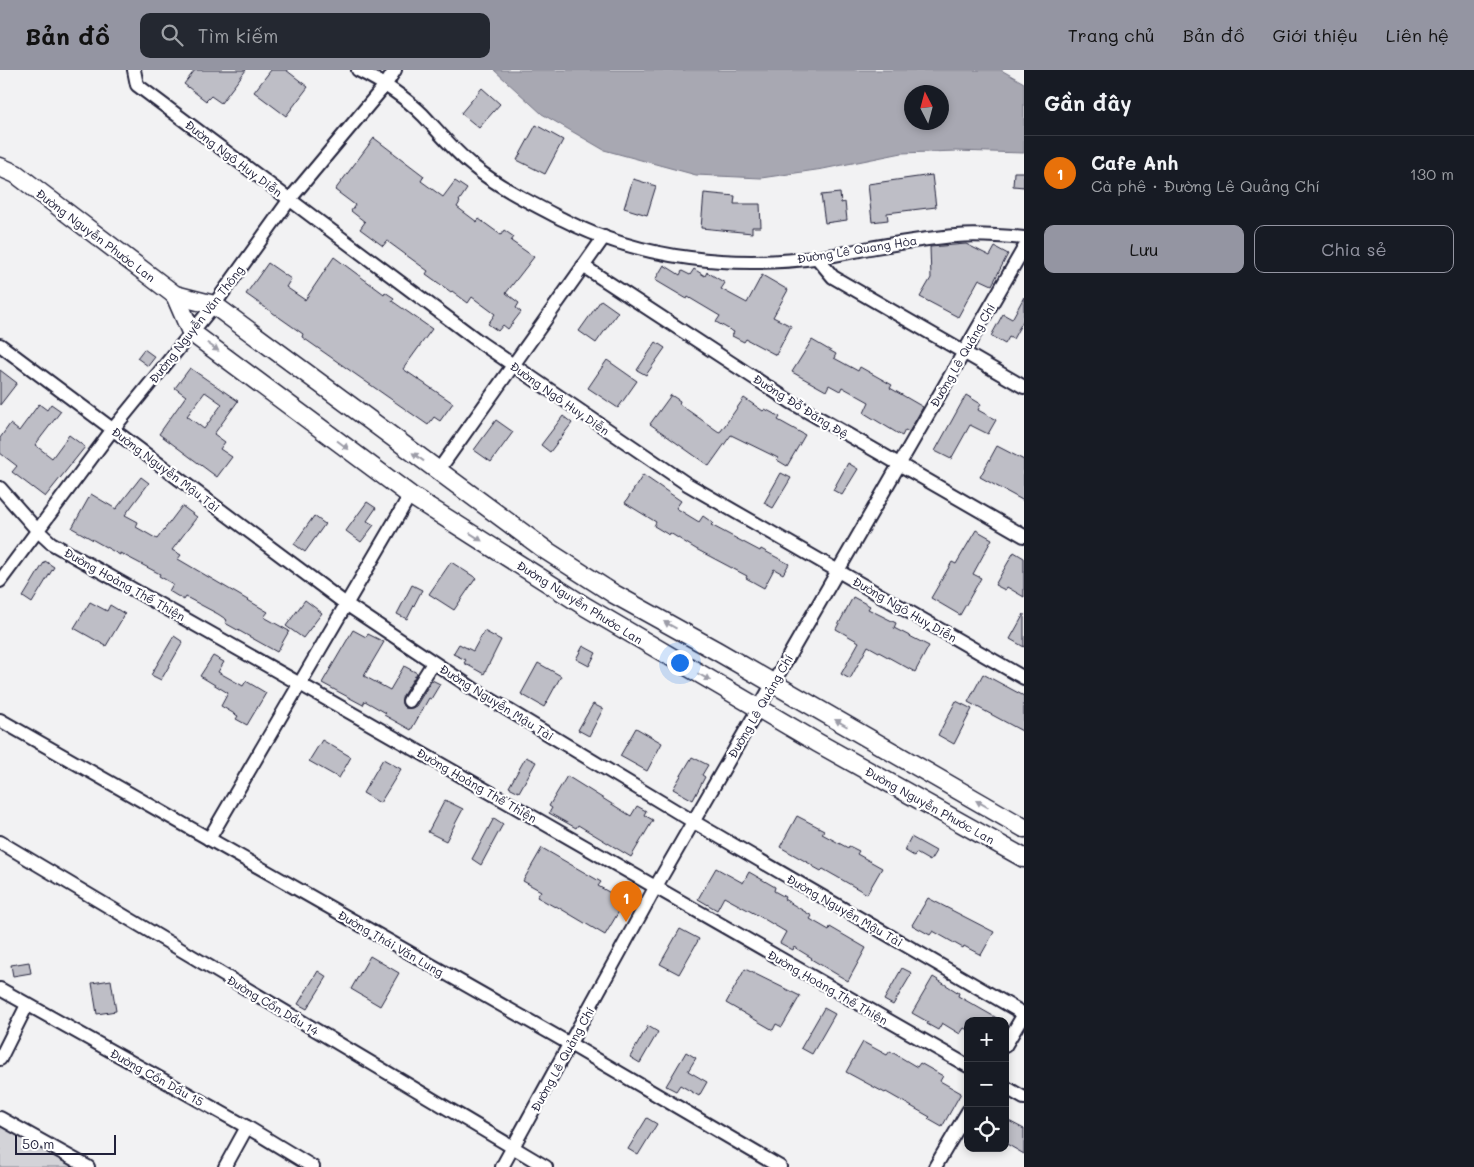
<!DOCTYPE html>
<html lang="vi">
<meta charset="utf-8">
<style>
:root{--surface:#171b24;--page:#242831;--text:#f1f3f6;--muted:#9ea1a6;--line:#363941;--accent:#9495a2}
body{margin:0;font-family:Mali,sans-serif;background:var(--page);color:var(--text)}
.controls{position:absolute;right:15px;bottom:15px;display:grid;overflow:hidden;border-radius:10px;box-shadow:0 2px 8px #0003}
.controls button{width:45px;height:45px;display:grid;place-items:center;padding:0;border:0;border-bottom:1px solid var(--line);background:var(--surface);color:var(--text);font:25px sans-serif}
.compass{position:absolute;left:904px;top:15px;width:45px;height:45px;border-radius:50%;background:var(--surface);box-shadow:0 2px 8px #0003;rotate:354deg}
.scale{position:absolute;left:15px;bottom:12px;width:101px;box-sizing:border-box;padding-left:5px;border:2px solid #22223b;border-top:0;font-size:14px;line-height:18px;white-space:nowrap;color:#22223b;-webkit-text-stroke:4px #fff;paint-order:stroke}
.you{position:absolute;left:679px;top:592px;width:18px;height:18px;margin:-12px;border:4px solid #fff;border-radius:50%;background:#1a73e8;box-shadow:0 0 0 8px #1a73e833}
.badge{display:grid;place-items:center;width:32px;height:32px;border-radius:50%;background:var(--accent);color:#fff;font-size:16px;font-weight:700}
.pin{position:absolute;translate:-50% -41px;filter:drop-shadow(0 1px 2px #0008)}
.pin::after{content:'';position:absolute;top:26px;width:18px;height:15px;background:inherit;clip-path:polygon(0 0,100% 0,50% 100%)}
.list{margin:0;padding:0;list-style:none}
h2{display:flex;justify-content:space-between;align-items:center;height:65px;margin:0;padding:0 20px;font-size:21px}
h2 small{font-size:16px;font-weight:400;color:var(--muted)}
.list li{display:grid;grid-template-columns:32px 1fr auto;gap:15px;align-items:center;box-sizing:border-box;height:75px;padding:0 20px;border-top:1px solid var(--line)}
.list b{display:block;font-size:19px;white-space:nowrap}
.list p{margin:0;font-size:16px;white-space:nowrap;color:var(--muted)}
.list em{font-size:16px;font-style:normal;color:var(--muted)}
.actions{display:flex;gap:10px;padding:15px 20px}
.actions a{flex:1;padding:11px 0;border:1px solid var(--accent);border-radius:10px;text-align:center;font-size:18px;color:var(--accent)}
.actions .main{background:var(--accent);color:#111}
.icon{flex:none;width:28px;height:28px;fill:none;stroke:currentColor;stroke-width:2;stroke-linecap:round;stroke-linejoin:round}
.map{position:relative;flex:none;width:1024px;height:1097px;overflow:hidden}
header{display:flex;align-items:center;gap:30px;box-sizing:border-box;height:70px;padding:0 25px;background:var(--accent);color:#111}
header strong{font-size:24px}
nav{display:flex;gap:28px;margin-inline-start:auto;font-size:18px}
.search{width:350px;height:45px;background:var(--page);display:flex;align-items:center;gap:12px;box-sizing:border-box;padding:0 18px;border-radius:10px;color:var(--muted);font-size:19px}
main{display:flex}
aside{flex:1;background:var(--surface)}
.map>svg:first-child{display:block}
.green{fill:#d3d3d8;stroke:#7a7a8a}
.water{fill:#a8a8b2;stroke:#727282;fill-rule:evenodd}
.building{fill:#bebec6;stroke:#22223b;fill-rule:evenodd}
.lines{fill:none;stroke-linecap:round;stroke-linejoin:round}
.minor-casing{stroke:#22223b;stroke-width:16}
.secondary-casing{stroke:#22223b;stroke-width:21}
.minor{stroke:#fff;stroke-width:12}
.secondary{stroke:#fff;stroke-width:18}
.oneway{fill:#9c9ca7}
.labels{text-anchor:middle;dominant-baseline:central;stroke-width:4.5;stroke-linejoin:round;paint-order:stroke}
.street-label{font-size:12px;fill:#22223b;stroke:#fff}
</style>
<header>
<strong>Bản đồ</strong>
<div class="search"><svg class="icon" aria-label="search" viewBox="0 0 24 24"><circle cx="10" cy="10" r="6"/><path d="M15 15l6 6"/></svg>Tìm kiếm</div>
<nav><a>Trang chủ</a><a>Bản đồ</a><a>Giới thiệu</a><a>Liên hệ</a></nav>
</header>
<main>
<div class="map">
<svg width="1024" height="1097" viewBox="0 0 1024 1097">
<rect width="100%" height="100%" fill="#f2f2f3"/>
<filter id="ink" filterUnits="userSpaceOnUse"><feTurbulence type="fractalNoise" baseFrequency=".02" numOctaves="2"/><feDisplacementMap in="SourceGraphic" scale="10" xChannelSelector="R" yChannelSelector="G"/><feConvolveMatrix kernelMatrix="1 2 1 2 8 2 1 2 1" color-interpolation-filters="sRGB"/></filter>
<g filter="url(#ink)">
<path class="green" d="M0 1048 88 1097H0Z"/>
<path class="water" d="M494 0H1001L1024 13V83L956 81 902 83 823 99 761 108 696 105 604 80 542 44ZM912 22H942V52H912Z"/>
<g class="building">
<path d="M195 0H246L221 33 211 26 206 31 184 14Z"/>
<path d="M271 0H286L308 17 286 46 254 22Z"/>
<path d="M482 18 500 34 479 58 461 43Z"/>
<path d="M536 55 563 70 545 104 517 90Z"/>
<path d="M374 68 424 106 421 111 443 127 455 111 467 119 459 131 460 132 457 137 477 152 479 149 501 165 504 160 514 167 511 171 534 187 506 223 519 233 516 238 521 242 508 259 503 255 498 261 488 254 495 244 472 227 468 233 452 221 451 222 426 204 428 201 387 171 383 176 360 159 365 152 351 141 355 135 335 120Z"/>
<path d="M1014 102H1024V117L1013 116Z"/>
<path d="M932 105 936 137 887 143 888 150 872 152 868 114Z"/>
<path d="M633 109 656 116 647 145 624 138Z"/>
<path d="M704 123 735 126 734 134H760L761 157H752V163L701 158Z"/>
<path d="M840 123 841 133 845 132 847 150 825 153 821 125Z"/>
<path d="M966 174 990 186 995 177 1008 184 992 215 979 209 958 247 920 227 931 208 930 177Z"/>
<path d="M334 187 384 224 385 222 394 228 392 231 432 259 403 299 453 333 440 351 434 347 428 355 302 267 303 264 246 224 268 193 291 209 286 217 305 230Z"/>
<path d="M664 195 680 205 682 201 690 205 694 199 705 206 707 202 725 213 721 219 747 233 762 205 788 220 773 247 791 256 776 285 746 269 744 272 732 266 734 262 716 252 720 246 688 227 687 229 655 210Z"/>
<path d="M1024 227V249L1013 269 1009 267 1005 274 991 266 1003 244 1012 249Z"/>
<path d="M601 230 618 242 596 273 579 261Z"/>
<path d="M812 270 836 284 834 288 858 301 860 297 892 315 890 318 923 337 909 362 905 360 902 366 864 343 869 332 842 317 840 321 829 315 826 321 792 302Z"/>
<path d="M656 272 665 278 646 305 637 300Z"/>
<path d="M144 279 155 287 148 296 137 288Z"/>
<path d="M607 290 637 311 618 338 588 318Z"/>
<path d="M190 298 238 331 214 364 225 372 220 379 232 387 217 407 159 364 186 326 175 318ZM205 322 222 334 204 359 187 346Z"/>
<path d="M0 300 17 313 0 335Z"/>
<path d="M671 325 680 331 679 334 719 362 721 361 744 328 763 341 765 339 780 347 778 350 805 365 787 396 777 390 778 388 731 365 709 396 650 354Z"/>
<path d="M966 325 981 334 978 340 996 350 988 364 970 355 951 389 935 381Z"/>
<path d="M39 334 47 340 51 334 61 341 35 375 52 388 69 365 85 377 45 427 12 402 17 396 0 383V368L10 354 19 361Z"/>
<path d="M563 346 572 353 550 382 541 375Z"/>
<path d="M496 350 513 362 491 392 474 380Z"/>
<path d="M997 376 1024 390V431L980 407Z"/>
<path d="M848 393 858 399 842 425 833 420Z"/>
<path d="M781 403 791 408 773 438 764 433Z"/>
<path d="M643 405 681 431 676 438 699 452 703 446 713 453 711 455 760 481 761 479 789 494 783 504 774 499 764 518 746 508 747 506 696 479 670 463 669 465 654 456 656 452 625 433Z"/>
<path d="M141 407 149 413 125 445 138 452 136 457 157 469 182 436 197 447 172 480 181 485 178 489 268 542 264 547 289 561 277 582 225 553 227 550 218 544 186 527 184 530 169 521 173 514 159 506 160 504 120 483V485L72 458 91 424 116 439Z"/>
<path d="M367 432 376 438 367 451 374 455 361 472 346 461Z"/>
<path d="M314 446 325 454 305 482 294 474Z"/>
<path d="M976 460 992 469 973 504 981 508 960 545 931 528 952 492 956 494Z"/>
<path d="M1014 482 1024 488V527L1007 517 1005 520 995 515Z"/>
<path d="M45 491 54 497 32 533 23 527Z"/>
<path d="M451 492 476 508 454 540 429 524Z"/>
<path d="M412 515 422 520 407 549 397 544Z"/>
<path d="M853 527 870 536 868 539 896 553 894 558 929 576 915 602 868 576 850 609 841 604 859 572 836 559Z"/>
<path d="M305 530 322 543 303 568 286 556Z"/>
<path d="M90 532 107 541 110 535 125 544 106 576 74 558Z"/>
<path d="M1024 544V577L1010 569Z"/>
<path d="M353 560 366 567 368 564 384 572 364 606 390 620 404 596 417 603 402 627V634L405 638H412L416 636 432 610 440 614 431 629 429 628 411 660 384 645 386 643 365 631 363 635 322 613Z"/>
<path d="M484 561 501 570 484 604 464 593 466 590 453 584 459 574 473 581Z"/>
<path d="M174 566 183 572 161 610 151 605Z"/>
<path d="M583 576 596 583 589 596 576 589Z"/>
<path d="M213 586 224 592 218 602 243 616 246 611 266 623 247 655 236 649 238 646 221 636 228 623 200 606Z"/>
<path d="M538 593 561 606 544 637 521 624Z"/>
<path d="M983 604 1024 626V662L968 632Z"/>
<path d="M956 631 972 639 954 674 938 665Z"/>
<path d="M593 634 603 639 589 666 578 660Z"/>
<path d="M636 658 662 673 647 701 620 686Z"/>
<path d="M322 670 351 687 339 708 309 691Z"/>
<path d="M526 687 536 692 519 722 509 717Z"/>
<path d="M692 687 708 695 702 705 705 707 693 730 673 719Z"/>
<path d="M383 689 401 699 380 733 363 723Z"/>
<path d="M567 706 631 746 637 736 646 741 644 745 653 750 631 787 578 755 576 758 549 743 552 738 549 736Z"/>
<path d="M445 730 463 739 446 771 428 762Z"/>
<path d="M797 746 824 760 822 764 848 778 849 776 859 781 857 784 882 798 867 824 823 799 821 801 812 796V795L780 777Z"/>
<path d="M494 748 503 754 481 795 472 789Z"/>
<path d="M911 767 936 781 930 791 916 783 914 786 904 780Z"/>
<path d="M542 778 601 812 598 816 625 831 605 865 556 836 555 837 537 827 541 821 523 811Z"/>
<path d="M716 798 743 813 749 802 775 817 774 821 785 827 784 829 812 846 810 849 829 860 830 857 866 878 848 911 811 889 812 888 794 877 793 880 780 873 786 862 759 846 724 827 717 840 698 829Z"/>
<path d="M928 828 994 862 981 885 964 876 963 878 933 861 930 865 912 855Z"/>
<path d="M680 859 699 869 679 904 660 894Z"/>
<path d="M370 886 399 903 380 936 351 919Z"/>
<path d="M29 892 31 903 13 906 11 895Z"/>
<path d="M902 898 912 903 893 935 884 930Z"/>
<path d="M745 899 800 926 782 957 776 954 773 960 726 933Z"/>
<path d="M318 901 327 907 307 939 298 934Z"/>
<path d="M933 907 959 923 958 926 1002 951H968V960L964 958 960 964 942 953 938 960 927 954 928 952 912 943Z"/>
<path d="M111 910 116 941 97 944 92 913Z"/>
<path d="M824 938 835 944 812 984 801 978Z"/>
<path d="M648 956 658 962 640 993 630 987Z"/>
<path d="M863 972 887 985 890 981 917 997 920 993 943 1006 940 1011 961 1023 942 1057 928 1049 930 1047 886 1022 885 1023 846 1002Z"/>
<path d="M686 982 696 988 688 1001 707 1012 699 1026 680 1015 676 1021 666 1016Z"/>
<path d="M647 1048 657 1054 638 1085 628 1079Z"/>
<path d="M1005 1049 1024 1059V1084L1005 1073Z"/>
</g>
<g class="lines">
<g class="minor-casing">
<g id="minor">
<path d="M134 0 137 15 481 273 687 414 1024 608"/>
<path d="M358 0C382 12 404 26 423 45 439 62 454 81 473 96 498 117 535 135 564 150 642 190 736 199 822 187 838 185 854 181 870 178 899 173 927 168 956 166 978 164 1002 166 1024 168"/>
<path d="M817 188 833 207 1024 317"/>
<path d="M583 196 791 332 1024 466"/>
<path d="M0 275 346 534 475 620 694 752 1024 944"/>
<path d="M438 401 604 167"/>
<path d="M0 418 37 460 51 473C358 645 662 822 968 996"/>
<path d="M0 511 113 359 214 235 290 129 386 14 395 0"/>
<path d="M409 631 433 593"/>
<path d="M0 650 570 974 780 1097"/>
<path d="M209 769 410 425"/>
<path d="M0 772 546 1097"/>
<path d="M0 919 247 1057 313 1097"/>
<path d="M1005 976 1024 944"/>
<path d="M0 989 27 935"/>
<path d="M1005 1017 1024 1028"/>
<path d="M0 1048 88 1097"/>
<path d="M225 1097 247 1057"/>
<path d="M502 1097 655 818 1024 178"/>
<path d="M935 1097 968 1041"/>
</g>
</g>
<g class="secondary-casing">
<g id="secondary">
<path d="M0 97 16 104 175 225 214 235 547 481 614 524 717 581 1024 758"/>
<path d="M175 225 191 262 410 425 586 537 818 673 1024 788"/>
</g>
</g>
<use href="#minor" class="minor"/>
<use href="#secondary" class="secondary"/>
</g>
<defs><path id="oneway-solid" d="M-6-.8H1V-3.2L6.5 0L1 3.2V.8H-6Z" transform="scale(1.25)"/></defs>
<g class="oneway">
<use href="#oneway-solid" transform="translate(213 277) rotate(35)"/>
<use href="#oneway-solid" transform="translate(343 375) rotate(37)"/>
<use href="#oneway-solid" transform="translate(418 387) rotate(-144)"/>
<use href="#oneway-solid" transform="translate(476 467) rotate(33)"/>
<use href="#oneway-solid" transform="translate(670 555) rotate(-151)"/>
<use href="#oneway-solid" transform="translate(704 607) rotate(30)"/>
<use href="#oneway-solid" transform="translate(841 653) rotate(-150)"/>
<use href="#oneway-solid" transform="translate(982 734) rotate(-150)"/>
</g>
</g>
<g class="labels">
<g class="street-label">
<text transform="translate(234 88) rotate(37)">Đường Ngô Huy Diễn</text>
<text transform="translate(96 165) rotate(37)">Đường Nguyễn Phước Lan</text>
<text transform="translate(857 179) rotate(-9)">Đường Lê Quang Hòa</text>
<text transform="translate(196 254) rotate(-52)">Đường Nguyễn Văn Thông</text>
<text transform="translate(962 285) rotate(-60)">Đường Lê Quảng Chí</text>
<text transform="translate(560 328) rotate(35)">Đường Ngô Huy Diễn</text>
<text transform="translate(801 336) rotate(32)">Đường Đỗ Đăng Đệ</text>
<text transform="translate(166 399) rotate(37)">Đường Nguyễn Mậu Tài</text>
<text transform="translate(125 514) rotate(29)">Đường Hoàng Thế Thiện</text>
<text transform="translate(580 532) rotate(32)">Đường Nguyễn Phước Lan</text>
<text transform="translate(905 539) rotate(30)">Đường Ngô Huy Diễn</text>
<text transform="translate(497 632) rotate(32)">Đường Nguyễn Mậu Tài</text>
<text transform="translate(760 636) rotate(-60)">Đường Lê Quảng Chí</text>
<text transform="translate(477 715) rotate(30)">Đường Hoàng Thế Thiện</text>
<text transform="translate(930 735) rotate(29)">Đường Nguyễn Phước Lan</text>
<text transform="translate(845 840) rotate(30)">Đường Nguyễn Mậu Tài</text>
<text transform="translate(391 873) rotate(30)">Đường Thái Văn Lung</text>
<text transform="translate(828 917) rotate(30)">Đường Hoàng Thế Thiện</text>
<text transform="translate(273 935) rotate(31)">Đường Cồn Dầu 14</text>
<text transform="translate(562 989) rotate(-61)">Đường Lê Quảng Chí</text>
<text transform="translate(157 1007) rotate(29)">Đường Cồn Dầu 15</text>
</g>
</g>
</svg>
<div class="controls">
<button>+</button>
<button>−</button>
<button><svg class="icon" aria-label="locate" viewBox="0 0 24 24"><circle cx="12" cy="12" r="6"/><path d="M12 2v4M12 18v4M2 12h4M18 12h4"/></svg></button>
</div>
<svg class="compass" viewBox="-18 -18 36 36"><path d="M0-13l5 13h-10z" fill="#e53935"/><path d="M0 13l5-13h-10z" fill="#9ea1a6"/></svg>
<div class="scale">50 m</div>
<div class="you"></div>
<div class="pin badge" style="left:626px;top:852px;background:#e8710a">1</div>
</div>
<aside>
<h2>Gần đây<small></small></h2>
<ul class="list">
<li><span class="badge" style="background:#e8710a">1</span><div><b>Cafe Anh</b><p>Cà phê · Đường Lê Quảng Chí</p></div><em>130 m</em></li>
</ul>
<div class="actions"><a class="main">Lưu</a><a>Chia sẻ</a></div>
</aside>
</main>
